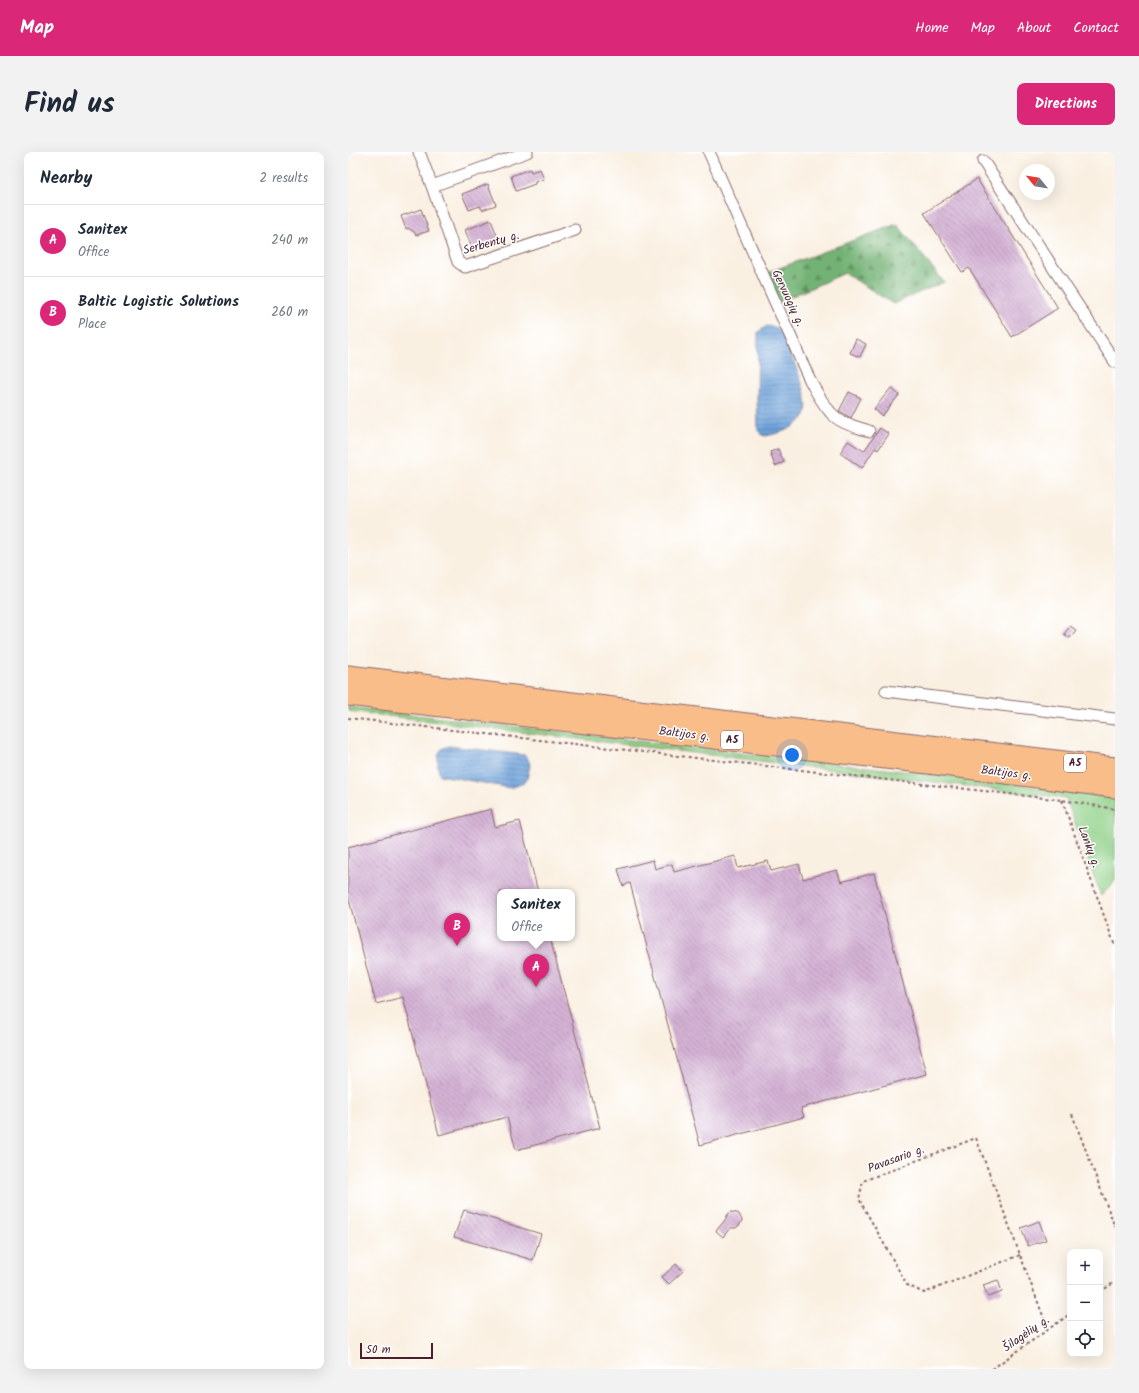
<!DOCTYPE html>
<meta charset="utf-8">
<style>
:root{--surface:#fff;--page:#f2f2f3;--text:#1f2937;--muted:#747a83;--line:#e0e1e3;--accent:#db2777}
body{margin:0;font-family:Kalam,sans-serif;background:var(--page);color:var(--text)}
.controls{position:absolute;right:12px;bottom:12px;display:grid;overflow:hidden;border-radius:8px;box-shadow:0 4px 16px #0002}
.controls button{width:36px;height:36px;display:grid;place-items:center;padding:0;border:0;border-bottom:1px solid var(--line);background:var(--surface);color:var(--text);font:20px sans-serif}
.compass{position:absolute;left:671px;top:12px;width:36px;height:36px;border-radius:50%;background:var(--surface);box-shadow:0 4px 16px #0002;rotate:300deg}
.scale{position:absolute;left:12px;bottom:10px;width:73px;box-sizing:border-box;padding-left:4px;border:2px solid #4a1f2b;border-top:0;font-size:11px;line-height:14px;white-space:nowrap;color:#4a1f2b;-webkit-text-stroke:3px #fff;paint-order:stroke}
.you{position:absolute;left:444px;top:603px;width:14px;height:14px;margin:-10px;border:3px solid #fff;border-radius:50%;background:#1a73e8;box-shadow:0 0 0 6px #1a73e833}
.badge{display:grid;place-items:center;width:26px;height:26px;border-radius:50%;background:var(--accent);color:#fff;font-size:13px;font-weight:700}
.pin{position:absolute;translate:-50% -33px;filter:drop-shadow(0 1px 2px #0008)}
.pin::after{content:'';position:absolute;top:21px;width:14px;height:12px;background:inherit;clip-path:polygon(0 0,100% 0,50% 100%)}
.popup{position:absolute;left:149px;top:737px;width:78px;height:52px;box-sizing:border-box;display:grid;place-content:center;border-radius:8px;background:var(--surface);filter:drop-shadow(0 1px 3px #0005);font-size:13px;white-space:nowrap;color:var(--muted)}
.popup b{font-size:15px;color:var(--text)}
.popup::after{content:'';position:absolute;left:50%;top:100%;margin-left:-8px;border:8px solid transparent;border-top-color:var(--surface)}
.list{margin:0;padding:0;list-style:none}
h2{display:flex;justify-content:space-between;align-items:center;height:52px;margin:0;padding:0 16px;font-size:17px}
h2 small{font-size:13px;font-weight:400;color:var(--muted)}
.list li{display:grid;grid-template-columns:26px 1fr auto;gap:12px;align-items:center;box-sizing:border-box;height:72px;padding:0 16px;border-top:1px solid var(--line)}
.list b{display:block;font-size:15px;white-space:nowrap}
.list p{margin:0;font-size:13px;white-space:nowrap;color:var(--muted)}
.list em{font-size:13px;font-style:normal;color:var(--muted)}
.icon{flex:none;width:22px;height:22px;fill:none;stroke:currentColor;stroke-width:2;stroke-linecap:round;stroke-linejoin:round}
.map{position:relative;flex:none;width:767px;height:1217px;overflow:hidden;border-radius:8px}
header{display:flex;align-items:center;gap:24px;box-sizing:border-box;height:56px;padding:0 20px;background:var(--accent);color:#fff}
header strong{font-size:19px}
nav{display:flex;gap:22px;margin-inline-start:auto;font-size:14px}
.intro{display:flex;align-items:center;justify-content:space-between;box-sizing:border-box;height:96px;padding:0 24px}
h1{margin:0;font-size:28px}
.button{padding:10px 18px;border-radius:8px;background:var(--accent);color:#fff;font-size:14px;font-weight:700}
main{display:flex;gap:24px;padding:0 24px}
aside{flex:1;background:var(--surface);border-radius:8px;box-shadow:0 4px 16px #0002}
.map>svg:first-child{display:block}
.green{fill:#8fd087;stroke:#6c7859}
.forest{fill:url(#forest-firs);stroke:#5e6850}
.water{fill:url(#water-rules);stroke:#5c6082}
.building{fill:url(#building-back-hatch)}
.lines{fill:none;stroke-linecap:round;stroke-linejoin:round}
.street-casing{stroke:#88686b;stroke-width:13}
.highway-casing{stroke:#88686b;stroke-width:23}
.path{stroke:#88686b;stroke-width:2;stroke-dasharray:3 3;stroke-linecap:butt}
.street{stroke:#fff;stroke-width:11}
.highway{stroke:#f8bd89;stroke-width:21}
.labels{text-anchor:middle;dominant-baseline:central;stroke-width:3;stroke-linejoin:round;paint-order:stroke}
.shield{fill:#fff;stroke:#80626b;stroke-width:1}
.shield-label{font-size:11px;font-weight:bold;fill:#4a1f2b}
.street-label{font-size:12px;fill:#4a1f2b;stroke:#fff}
</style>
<header>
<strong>Map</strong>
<nav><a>Home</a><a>Map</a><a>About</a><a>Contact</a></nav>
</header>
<div class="intro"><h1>Find us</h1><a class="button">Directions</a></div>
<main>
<aside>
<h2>Nearby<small>2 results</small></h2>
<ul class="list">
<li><span class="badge">A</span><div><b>Sanitex</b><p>Office</p></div><em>240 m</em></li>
<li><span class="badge">B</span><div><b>Baltic Logistic Solutions</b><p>Place</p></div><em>260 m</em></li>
</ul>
</aside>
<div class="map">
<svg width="767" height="1217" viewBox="0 0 767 1217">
<defs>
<pattern id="forest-firs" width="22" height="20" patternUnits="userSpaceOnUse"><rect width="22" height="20" fill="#73b274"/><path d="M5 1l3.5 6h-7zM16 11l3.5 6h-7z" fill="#60905f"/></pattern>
<pattern id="water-rules" width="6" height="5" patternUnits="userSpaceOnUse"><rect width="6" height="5" fill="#6da2da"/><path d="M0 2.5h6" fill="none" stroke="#5c83b1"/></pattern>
<pattern id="building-back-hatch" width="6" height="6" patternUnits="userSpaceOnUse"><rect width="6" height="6" fill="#d4b2d5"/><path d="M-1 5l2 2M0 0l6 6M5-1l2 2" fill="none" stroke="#ae90ad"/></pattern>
</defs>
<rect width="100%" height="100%" fill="#fff"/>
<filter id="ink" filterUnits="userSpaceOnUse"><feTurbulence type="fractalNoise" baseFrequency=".025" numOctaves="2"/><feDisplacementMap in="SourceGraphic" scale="8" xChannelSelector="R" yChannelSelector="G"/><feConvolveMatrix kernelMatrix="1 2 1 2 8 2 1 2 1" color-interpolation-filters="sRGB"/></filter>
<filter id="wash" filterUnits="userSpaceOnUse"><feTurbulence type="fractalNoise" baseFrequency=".012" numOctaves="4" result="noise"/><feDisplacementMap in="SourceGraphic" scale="16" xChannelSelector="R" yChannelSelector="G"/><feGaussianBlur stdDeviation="0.9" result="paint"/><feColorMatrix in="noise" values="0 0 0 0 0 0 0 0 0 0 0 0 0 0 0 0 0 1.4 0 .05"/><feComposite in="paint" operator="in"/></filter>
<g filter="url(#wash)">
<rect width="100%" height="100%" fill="#faf0e2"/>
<path class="green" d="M0 555 427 605 628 627 767 646V729L753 744 718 646 0 559Z"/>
<path class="forest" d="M549 72 596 130 545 152 497 121 431 150 418 121Z"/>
<g class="water">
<path d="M419 174 427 175 432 179C439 195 466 248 457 263 450 276 430 282 417 284L414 283 410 279 409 248 410 180Z"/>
<path d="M101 594 177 603 180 607 182 613 179 627 176 631 162 636 92 623C89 618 89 604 92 599 94 596 98 595 101 594Z"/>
</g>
<g id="blocks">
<g class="building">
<path d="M182 17 183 20 192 17 196 27 187 30V32L168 39 163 24Z"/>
<path d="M629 27 710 156 664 185 621 116 614 120 576 61Z"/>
<path d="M140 32 148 53 134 58 132 54 121 58 114 42Z"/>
<path d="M73 57 81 79 68 83 66 80 60 76 58 77 53 64Z"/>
<path d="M143 68 150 86 124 96 117 78Z"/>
<path d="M508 187 518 192 512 205 502 201Z"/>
<path d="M543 236 551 243 534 264 526 257Z"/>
<path d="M501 240 513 246 503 266 491 259Z"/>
<path d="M532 276 541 282 530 298 527 296 514 316 492 301 500 289 516 299Z"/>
<path d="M430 297 436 310 427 314 422 300Z"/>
<path d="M722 474 728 478 722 486 716 482Z"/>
<path d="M143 657 147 675 172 669 190 740H152V786H202L252 976 168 998 159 965 91 983 55 845 28 852 0 744V695Z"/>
<path d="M387 704 390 716 420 709 423 719 451 712 455 727 489 718 493 730 526 721 579 922 453 956 456 965 352 993 282 731 275 734 270 717 305 708 307 717 324 712 326 720Z"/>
<path d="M116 1058 193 1082 185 1108 106 1085Z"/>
<path d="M383 1060 389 1061 391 1062 394 1068 393 1071 388 1076H382L375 1085 368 1079 377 1068 380 1062Z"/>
<path d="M691 1069 698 1088 680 1094 673 1076Z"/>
<path d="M328 1112 335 1119 321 1132 314 1125Z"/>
<path d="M650 1128 654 1140 640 1145 635 1133Z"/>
</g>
</g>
</g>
<g filter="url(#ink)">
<use href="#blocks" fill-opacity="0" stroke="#88686b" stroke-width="1"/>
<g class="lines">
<g class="street-casing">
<g id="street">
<path d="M71 0 84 34 110 110 117 115 227 78"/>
<path d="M361 0C387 60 414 121 441 181 453 207 464 239 483 261 493 272 507 274 521 279"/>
<path d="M635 9 767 210"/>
<path d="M84 34 179 0"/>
<path d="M538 539 767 567"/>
</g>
</g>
<g class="highway-casing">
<g id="highway">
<path d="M0 524 767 616"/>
<path d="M0 543 580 611 767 635"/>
</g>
</g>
<g class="path">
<path d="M0 566 714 648 767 657"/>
<path d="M714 648 767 794"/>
<path d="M724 962 767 1075"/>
<path d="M672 1103 576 1141 559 1133 511 1047 515 1029 628 986 700 1177"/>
<path d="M752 1140 767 1130"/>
<path d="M644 1217 722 1162"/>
</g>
<use href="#street" class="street"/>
<use href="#highway" class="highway"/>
</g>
</g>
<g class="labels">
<g class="shield">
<rect x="373" y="579" width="22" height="18" rx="3"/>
<rect x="716" y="602" width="22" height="18" rx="3"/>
</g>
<g class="shield-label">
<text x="384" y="588">A5</text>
<text x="727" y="611">A5</text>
</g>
<g class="street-label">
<text transform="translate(143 91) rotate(-16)">Serbentų g.</text>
<text transform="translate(440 146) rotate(65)">Gervuogių g.</text>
<text transform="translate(336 582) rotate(7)">Baltijos g.</text>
<text transform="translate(658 621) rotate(7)">Baltijos g.</text>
<text transform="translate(741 695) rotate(70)">Lankų g.</text>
<text transform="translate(548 1007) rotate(-20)">Pavasario g.</text>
<text transform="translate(678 1182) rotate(-35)">Šilagėlių g.</text>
</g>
</g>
</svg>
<div class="controls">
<button>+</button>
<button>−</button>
<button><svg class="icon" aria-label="locate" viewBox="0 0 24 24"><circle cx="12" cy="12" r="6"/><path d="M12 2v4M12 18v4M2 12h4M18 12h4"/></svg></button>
</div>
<svg class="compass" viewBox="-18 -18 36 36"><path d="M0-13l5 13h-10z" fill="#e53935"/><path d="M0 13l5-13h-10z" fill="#747a83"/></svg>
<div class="scale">50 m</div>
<div class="you"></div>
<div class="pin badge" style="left:188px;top:835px">A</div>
<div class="popup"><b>Sanitex</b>Office</div>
<div class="pin badge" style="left:109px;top:794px">B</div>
</div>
</main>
